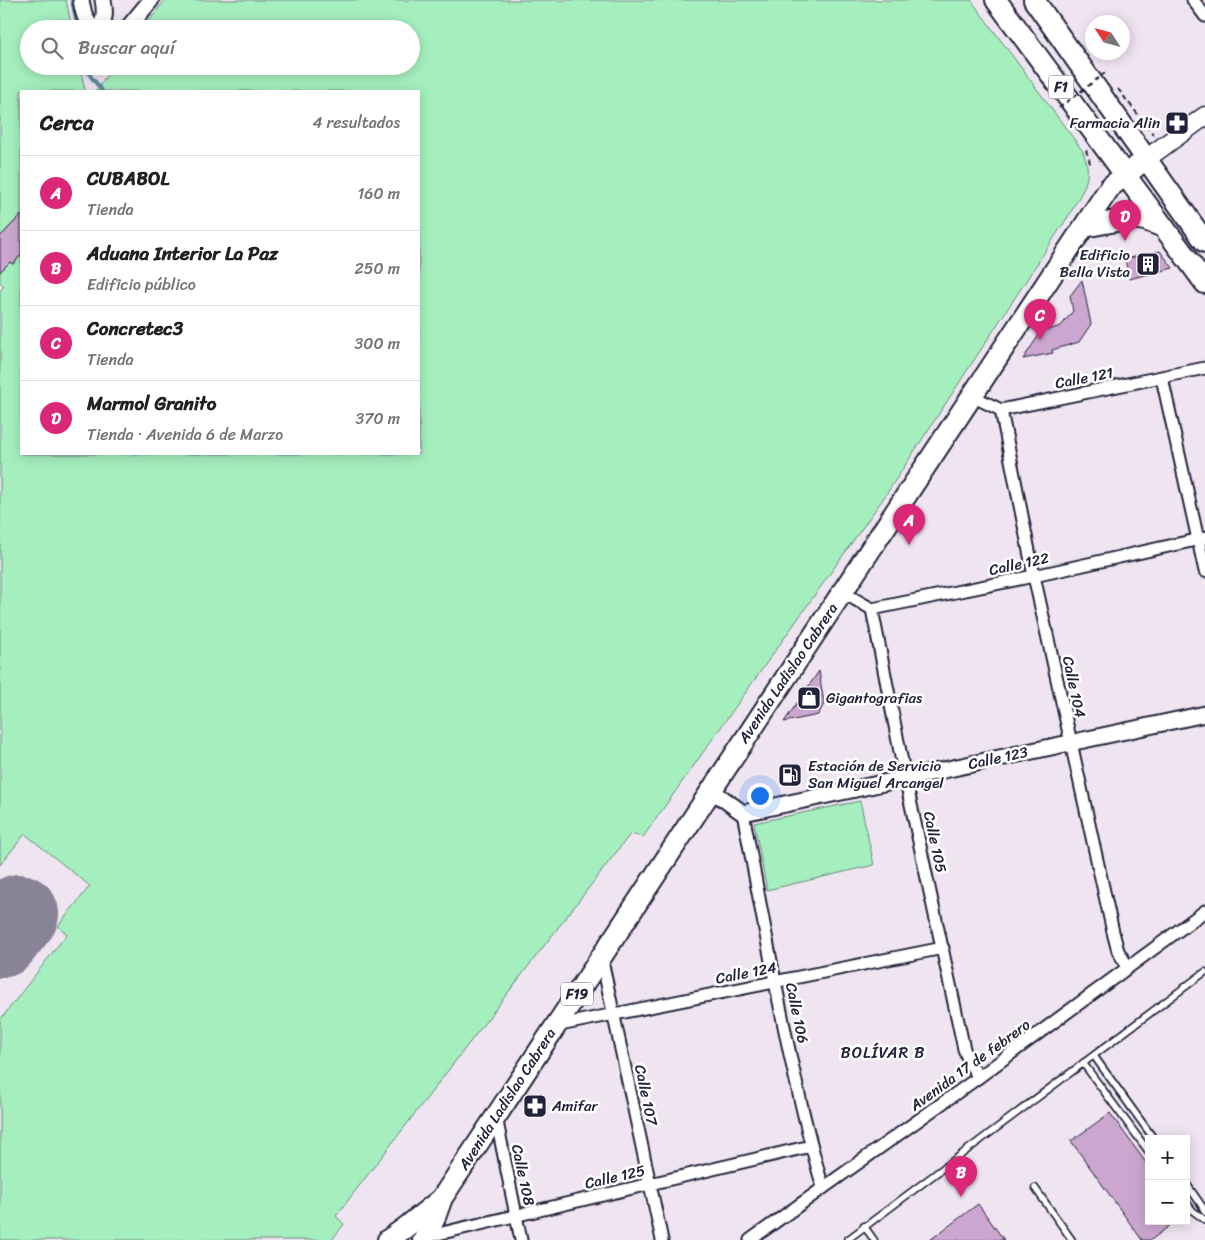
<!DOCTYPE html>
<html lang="es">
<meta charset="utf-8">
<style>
:root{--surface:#fff;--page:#f6f6f6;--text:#202124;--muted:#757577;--line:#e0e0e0;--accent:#db2777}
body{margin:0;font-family:Sriracha,sans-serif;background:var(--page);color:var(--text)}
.controls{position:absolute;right:15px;bottom:15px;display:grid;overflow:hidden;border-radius:0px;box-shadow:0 2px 12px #0003}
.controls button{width:45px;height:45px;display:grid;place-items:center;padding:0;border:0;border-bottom:1px solid var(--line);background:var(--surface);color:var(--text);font:25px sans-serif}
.compass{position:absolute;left:1085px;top:15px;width:45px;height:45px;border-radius:50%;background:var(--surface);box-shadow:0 2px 12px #0003;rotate:306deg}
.you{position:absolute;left:759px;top:795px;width:18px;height:18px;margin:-12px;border:4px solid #fff;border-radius:50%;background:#1a73e8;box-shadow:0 0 0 8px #1a73e833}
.badge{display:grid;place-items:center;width:32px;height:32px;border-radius:50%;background:var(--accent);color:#fff;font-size:16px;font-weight:700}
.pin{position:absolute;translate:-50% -41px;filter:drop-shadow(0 1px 2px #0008)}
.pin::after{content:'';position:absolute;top:26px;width:18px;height:15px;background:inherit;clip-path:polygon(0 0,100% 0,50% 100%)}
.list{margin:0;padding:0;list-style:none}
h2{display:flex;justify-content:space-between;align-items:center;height:65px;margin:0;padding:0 20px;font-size:21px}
h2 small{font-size:16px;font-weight:400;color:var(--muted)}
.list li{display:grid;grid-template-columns:32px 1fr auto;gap:15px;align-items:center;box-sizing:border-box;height:75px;padding:0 20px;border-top:1px solid var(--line)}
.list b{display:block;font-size:19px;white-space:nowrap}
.list p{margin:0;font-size:16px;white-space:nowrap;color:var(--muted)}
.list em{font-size:16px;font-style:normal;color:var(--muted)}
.icon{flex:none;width:28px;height:28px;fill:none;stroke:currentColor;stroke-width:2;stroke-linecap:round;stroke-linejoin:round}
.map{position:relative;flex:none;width:1205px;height:1240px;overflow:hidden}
.search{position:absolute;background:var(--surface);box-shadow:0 2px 12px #0003;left:20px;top:20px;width:400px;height:55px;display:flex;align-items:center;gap:12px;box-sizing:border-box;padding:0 18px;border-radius:28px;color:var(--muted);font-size:19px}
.panel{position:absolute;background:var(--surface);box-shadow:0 2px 12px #0003;left:20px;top:90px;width:400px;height:365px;border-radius:0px}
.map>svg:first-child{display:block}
.green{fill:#a5efbe;stroke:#64887c}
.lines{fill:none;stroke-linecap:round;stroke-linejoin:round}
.stream{stroke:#5a899c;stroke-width:4}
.taxiway{stroke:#888496;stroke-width:32}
.runway{stroke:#888496;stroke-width:80}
.building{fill:#cba7d0;stroke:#22223b}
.lane-casing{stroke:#22223b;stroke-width:9}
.street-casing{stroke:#22223b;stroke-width:15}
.secondary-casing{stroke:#22223b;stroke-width:19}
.primary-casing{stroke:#22223b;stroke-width:21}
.highway-casing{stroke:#22223b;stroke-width:24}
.path{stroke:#22223b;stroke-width:2;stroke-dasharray:5 4;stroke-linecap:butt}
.lane{stroke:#fff;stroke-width:5.5}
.street{stroke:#fff;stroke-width:11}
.secondary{stroke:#fff;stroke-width:15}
.primary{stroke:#fff;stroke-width:18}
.highway{stroke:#fff;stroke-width:20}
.path-bridge{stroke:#22223b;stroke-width:2;stroke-dasharray:5 4;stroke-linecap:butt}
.labels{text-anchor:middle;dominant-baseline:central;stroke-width:5;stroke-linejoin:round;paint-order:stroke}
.shield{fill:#fff;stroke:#646476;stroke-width:1}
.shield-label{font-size:14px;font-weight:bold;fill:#22223b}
.poi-label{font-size:15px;fill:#22223b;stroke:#fff;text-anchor:start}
.street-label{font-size:15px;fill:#22223b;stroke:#fff}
.neighbourhood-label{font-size:16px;letter-spacing:1px;fill:#22223b;stroke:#fff}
</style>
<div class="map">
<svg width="1205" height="1240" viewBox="0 0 1205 1240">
<rect width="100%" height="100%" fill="#efe5f1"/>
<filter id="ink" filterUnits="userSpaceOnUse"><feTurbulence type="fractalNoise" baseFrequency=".02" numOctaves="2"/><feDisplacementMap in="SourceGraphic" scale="10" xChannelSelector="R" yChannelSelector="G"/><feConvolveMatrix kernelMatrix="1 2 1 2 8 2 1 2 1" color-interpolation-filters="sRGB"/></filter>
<g filter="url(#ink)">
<g class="green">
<path d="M0 0H66L72 29H29V66H80L85 91H21V221L18 218 0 237Z"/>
<path d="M165 0H971L1082 150C1094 177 1084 187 1071 212L885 496 643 837 631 833 336 1216 344 1224 332 1240H0V1020L67 934 58 926 90 886 25 834 0 865V291L4 286 0 282V264L10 262 13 264 21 255V454H419V91H95L114 66H411V29H143Z"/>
<path d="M860 801 874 865 767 890 754 823Z"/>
</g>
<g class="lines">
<g class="stream">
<path d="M72 0 78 29"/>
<path d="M86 66C88 77 97 82 102 91"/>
</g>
<path class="taxiway" d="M0 924 7 929"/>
<path class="runway" d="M0 938 19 914"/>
</g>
<g class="building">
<path d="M21 215V255L13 264 10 262 0 272V237Z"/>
<path d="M1160 251 1173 268 1129 279 1125 259Z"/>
<path d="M1082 280 1091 324 1079 342 1052 350 1053 353 1023 359 1047 323 1048 330 1061 326 1073 311 1070 296Z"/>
<path d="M819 671 824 704 818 715 784 722Z"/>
<path d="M1110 1113 1149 1167V1221H1176L1151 1240H1142L1071 1141Z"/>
<path d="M978 1204 1004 1240H930Z"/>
</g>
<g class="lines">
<g class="lane-casing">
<g id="lane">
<path d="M1094 1056 1154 1139"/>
<path d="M1083 1063 1149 1152"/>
<path d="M1186 1183 1202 1206 1205 1212"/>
<path d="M1035 1188 1072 1240"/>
<path d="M1186 1202 1193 1211 1205 1220"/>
<path d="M864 1226 874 1240"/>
<path d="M847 1240 1205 972"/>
</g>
</g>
<g class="street-casing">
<g id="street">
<path d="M1193 0 1205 16"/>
<path d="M1162 378 1205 571"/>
<path d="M972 396 1001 410 1205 368"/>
<path d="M1001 410 1034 576 1113 932 1118 951 1128 967"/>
<path d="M842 592 872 609 1034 576 1205 538"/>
<path d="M872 609 905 777 964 1049 970 1064 979 1077"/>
<path d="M743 813C767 938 788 1065 823 1188"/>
<path d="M601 956 662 1240"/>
<path d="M555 1026 943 948"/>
<path d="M496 1117 521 1240"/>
<path d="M425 1237 811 1146"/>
<path d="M750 1240 979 1077 1205 911"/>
</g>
</g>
<g class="secondary-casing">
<g id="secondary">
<path d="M81 0C83 11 85 21 93 29"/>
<path d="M98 29C106 21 105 10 103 0"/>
<path d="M127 29 151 0"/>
<path d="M711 790 743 813 1205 714"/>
</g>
</g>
<g class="primary-casing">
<path id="primary" d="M1146 159 1205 116"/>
</g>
<g class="highway-casing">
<g id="highway">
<path d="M996 0 1205 283"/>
<path d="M1034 0 1205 242"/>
<path d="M1084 227 1132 218 1145 220 1164 227"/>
<path d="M388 1240 405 1228 441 1199"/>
<path d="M423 1240 434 1220 442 1198 1110 187 1146 159"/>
</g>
</g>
<g class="path">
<path d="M1118 89 1154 135"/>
<path d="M1086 150 1091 166"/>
</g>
<use href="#lane" class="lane"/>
<use href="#street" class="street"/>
<use href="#secondary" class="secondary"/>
<use href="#primary" class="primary"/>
<use href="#highway" class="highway"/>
<path class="path-bridge" d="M1059 108 1105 73"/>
</g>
</g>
<defs>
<g id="pharmacy-square" transform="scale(1.25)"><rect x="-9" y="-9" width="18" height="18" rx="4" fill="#22223b" stroke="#fff"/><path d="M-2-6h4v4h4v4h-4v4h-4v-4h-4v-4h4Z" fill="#fff"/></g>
<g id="building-square" transform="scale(1.25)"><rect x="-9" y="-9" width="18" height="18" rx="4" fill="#22223b" stroke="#fff"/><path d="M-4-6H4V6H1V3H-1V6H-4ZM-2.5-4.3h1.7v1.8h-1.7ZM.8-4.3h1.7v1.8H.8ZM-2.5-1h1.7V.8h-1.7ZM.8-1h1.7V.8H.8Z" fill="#fff"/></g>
<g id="shop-square" transform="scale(1.25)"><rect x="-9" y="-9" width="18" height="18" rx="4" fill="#22223b" stroke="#fff"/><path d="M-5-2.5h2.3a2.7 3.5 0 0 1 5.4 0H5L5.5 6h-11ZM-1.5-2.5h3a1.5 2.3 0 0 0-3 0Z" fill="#fff"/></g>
<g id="fuel-square" transform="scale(1.25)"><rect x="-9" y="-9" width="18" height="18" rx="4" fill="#22223b" stroke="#fff"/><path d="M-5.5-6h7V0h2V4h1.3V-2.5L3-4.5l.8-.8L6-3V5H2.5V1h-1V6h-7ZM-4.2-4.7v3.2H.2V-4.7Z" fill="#fff"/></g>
</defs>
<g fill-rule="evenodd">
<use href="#pharmacy-square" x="1177" y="123"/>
<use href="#building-square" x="1148" y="264"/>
<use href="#shop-square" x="809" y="698"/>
<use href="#fuel-square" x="790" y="775"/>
<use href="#pharmacy-square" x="535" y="1106"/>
</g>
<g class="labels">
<g class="shield">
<rect x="1048.5" y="75.5" width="25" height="23" rx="4"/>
<rect x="561" y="982.5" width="32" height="23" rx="4"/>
</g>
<g class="shield-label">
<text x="1061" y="87">F1</text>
<text x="577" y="994">F19</text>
</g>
<g class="poi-label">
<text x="1160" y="123" text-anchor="end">Farmacia Alin</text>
<text x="1130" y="255" text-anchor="end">Edificio<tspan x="1130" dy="17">Bella Vista</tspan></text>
<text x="826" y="698">Gigantografias</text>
<text x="808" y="766">Estación de Servicio<tspan x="808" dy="17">San Miguel Arcangel</tspan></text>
<text x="552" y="1106">Amifar</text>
</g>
<g class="street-label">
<text transform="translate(1084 378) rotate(-11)">Calle 121</text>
<text transform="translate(1019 564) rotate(-12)">Calle 122</text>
<text transform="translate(788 673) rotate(-56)">Avenida Ladislao Cabrera</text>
<text transform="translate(1074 687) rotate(78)">Calle 104</text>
<text transform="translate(998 758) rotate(-12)">Calle 123</text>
<text transform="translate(935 842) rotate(78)">Calle 105</text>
<text transform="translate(746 973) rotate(-11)">Calle 124</text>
<text transform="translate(797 1013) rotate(78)">Calle 106</text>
<text transform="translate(970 1065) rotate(-36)">Avenida 17 de febrero</text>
<text transform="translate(646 1095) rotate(78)">Calle 107</text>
<text transform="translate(507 1099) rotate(-57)">Avenida Ladislao Cabrera</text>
<text transform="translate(523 1175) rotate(78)">Calle 108</text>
<text transform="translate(615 1177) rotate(-13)">Calle 125</text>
</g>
<g class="neighbourhood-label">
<text x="883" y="1052">BOLÍVAR B</text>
</g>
</g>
</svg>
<div class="controls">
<button>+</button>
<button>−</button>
</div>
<svg class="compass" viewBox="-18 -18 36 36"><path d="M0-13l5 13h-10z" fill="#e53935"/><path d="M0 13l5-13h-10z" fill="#757577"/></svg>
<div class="you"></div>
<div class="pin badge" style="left:909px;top:545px">A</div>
<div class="pin badge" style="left:961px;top:1197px">B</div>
<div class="pin badge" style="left:1040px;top:340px">C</div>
<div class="pin badge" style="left:1125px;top:241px">D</div>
<div class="search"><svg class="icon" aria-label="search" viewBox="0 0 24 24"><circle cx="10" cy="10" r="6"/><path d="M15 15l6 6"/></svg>Buscar aquí</div>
<section class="panel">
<h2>Cerca<small>4 resultados</small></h2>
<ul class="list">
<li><span class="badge">A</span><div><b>CUBABOL</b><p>Tienda</p></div><em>160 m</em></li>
<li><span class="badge">B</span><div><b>Aduana Interior La Paz</b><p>Edificio público</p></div><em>250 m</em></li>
<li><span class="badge">C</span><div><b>Concretec3</b><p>Tienda</p></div><em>300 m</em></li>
<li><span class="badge">D</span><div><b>Marmol Granito</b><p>Tienda · Avenida 6 de Marzo</p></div><em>370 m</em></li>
</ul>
</section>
</div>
